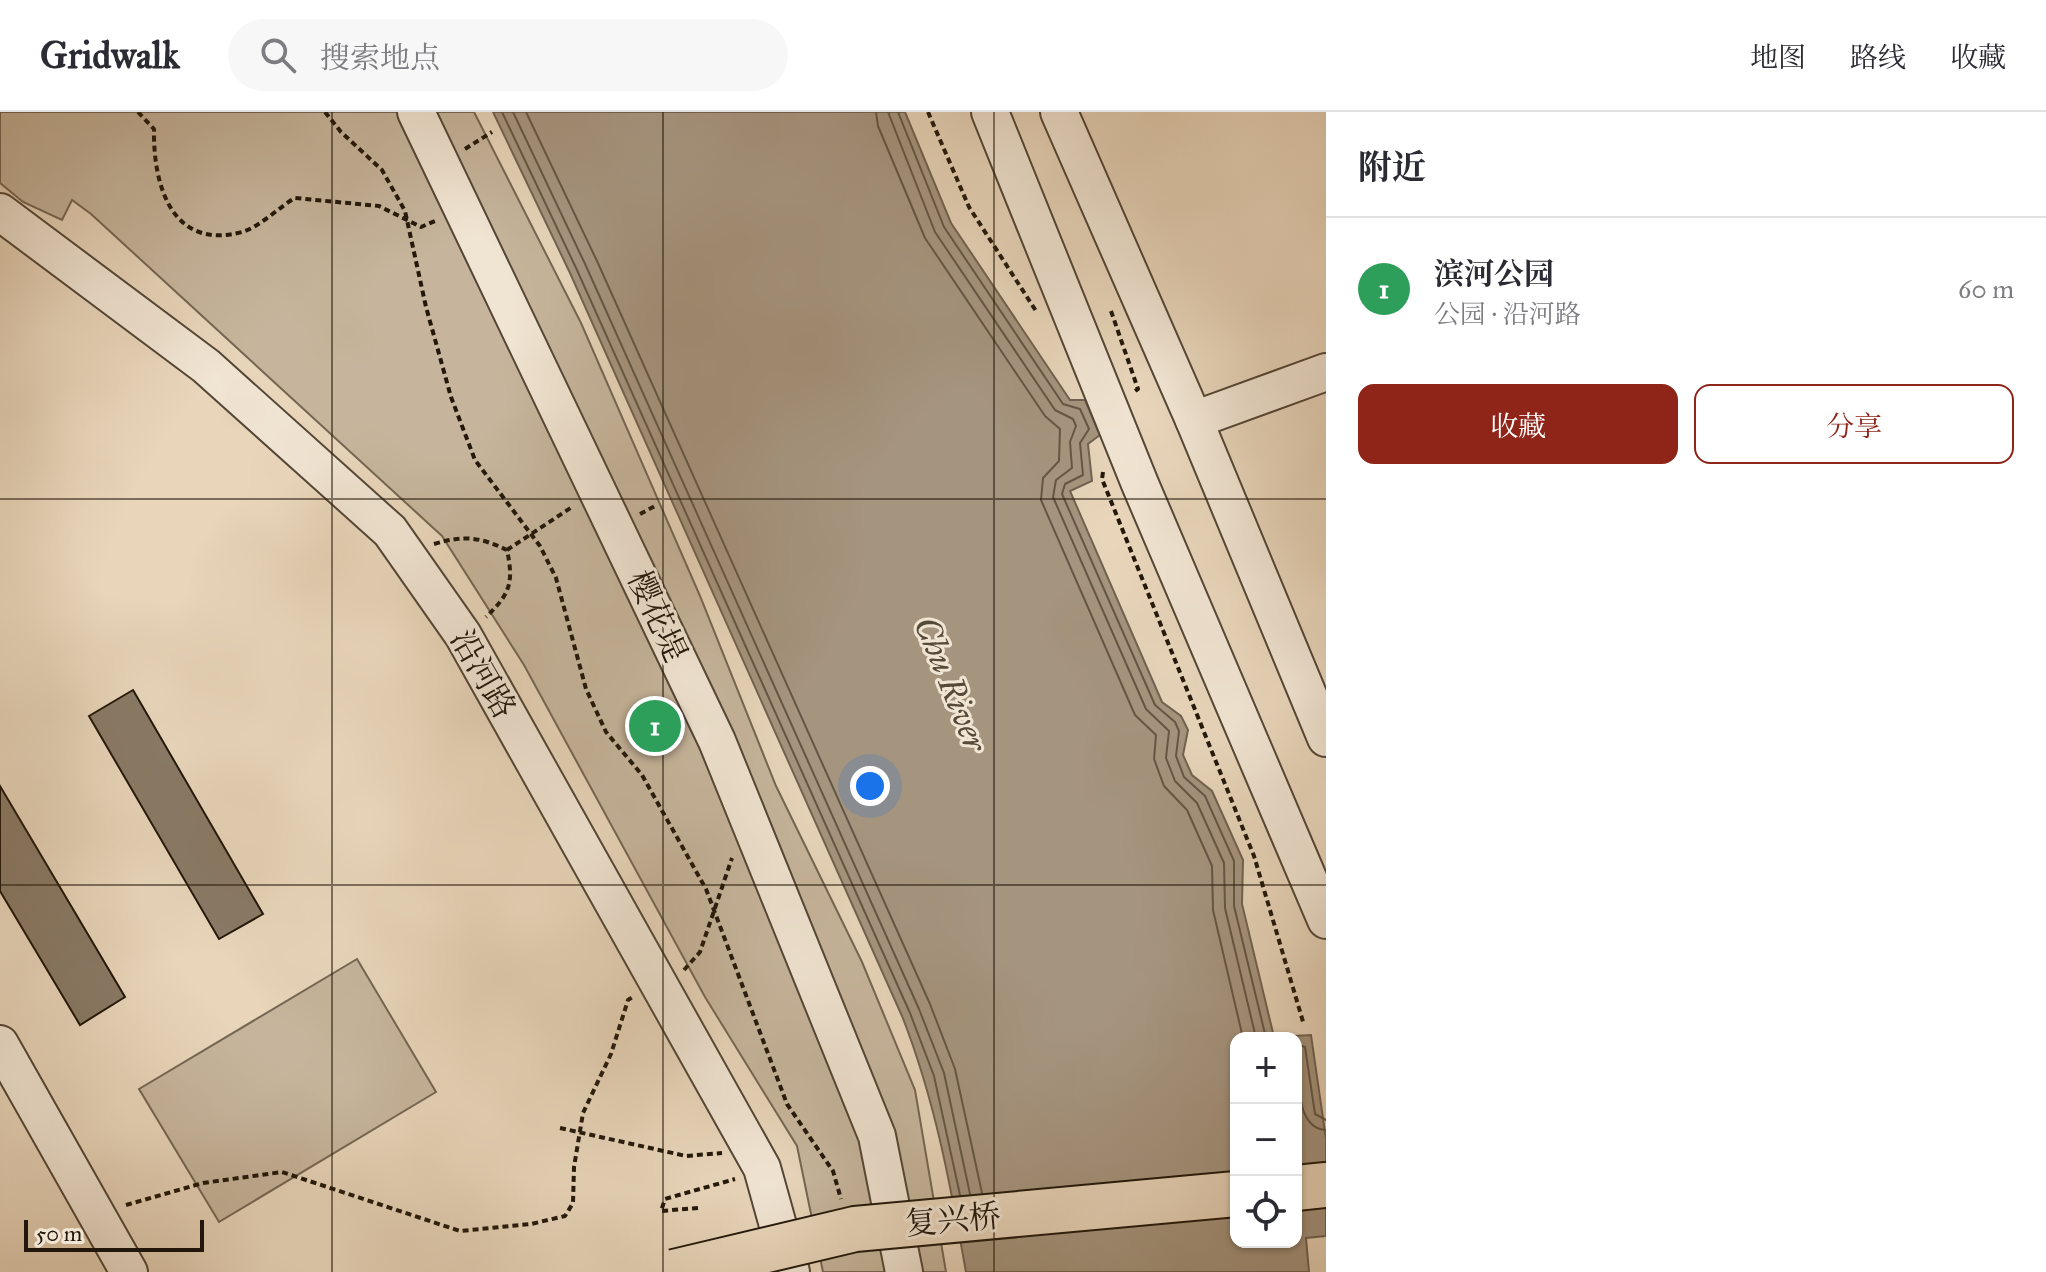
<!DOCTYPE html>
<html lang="zh">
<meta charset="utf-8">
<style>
:root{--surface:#fff;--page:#f7f7f7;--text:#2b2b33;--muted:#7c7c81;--line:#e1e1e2;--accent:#8f2418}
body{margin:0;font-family:"IM FELL Great Primer","Noto Serif SC",serif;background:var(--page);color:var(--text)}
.controls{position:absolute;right:24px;bottom:24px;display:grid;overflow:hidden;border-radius:16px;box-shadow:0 2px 6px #0004}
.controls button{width:72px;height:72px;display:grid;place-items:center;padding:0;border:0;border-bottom:2px solid var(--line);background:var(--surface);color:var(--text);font:40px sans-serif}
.scale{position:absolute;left:24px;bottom:20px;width:180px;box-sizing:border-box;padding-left:8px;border:4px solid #22170a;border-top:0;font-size:22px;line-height:28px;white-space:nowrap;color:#22170a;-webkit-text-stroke:6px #f0e4d2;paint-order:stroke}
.you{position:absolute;left:870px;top:674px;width:28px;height:28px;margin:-20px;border:6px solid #fff;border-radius:50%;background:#1a73e8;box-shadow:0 0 0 12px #1a73e833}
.badge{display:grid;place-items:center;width:52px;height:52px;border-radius:50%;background:var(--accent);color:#fff;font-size:26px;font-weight:700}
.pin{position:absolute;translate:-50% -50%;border:4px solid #fff;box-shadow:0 2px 8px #0006}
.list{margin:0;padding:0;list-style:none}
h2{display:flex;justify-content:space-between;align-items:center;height:104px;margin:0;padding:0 32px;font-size:34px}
h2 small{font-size:26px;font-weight:400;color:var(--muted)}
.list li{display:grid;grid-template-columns:52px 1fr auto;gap:24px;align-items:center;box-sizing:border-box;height:144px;padding:0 32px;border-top:2px solid var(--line)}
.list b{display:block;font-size:30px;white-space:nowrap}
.list p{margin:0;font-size:26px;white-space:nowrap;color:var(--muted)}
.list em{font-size:26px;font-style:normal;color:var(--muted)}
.actions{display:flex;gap:16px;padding:24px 32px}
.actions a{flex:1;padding:18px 0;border:2px solid var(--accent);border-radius:16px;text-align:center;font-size:28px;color:var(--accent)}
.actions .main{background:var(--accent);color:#fff}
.icon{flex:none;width:44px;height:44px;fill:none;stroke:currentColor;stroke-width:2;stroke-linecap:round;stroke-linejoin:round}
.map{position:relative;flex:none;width:1326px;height:1160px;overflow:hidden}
header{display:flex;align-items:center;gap:48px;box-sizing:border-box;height:112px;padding:0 40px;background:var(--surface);border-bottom:2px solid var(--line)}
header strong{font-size:38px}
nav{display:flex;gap:44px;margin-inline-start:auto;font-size:28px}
.search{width:560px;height:72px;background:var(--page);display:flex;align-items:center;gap:20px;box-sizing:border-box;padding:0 28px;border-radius:44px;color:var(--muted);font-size:30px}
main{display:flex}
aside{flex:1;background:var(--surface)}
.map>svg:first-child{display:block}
.green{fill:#c6b59c;stroke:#746653;stroke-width:2}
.water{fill:#a5947e;stroke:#716250;stroke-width:2;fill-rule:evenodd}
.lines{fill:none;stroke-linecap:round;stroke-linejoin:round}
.shore{stroke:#645644;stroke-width:2}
.building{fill:#897a66;stroke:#22170a;stroke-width:2}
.minor-casing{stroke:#544636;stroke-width:40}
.major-casing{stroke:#22170a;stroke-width:48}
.path{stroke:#22170a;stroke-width:4;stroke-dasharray:6 4;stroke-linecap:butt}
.minor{stroke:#f0e4d2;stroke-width:36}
.major{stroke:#e8d5ba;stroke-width:44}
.major-bridge-casing{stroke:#22170a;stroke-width:48;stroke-linecap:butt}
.major-bridge{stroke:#e8d5ba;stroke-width:44}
.grid{fill:none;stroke:#22170a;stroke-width:2;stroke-opacity:0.55}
.labels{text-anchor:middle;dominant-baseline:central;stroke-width:6;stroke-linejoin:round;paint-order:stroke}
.street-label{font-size:32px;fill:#22170a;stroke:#f0e4d2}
.water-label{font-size:34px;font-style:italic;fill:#564938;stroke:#f0e4d2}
</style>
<header>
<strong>Gridwalk</strong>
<div class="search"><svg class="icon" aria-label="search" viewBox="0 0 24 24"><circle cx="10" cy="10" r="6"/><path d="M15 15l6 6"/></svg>搜索地点</div>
<nav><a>地图</a><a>路线</a><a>收藏</a></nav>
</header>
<main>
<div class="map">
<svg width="1326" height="1160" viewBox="0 0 1326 1160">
<rect width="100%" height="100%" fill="#e8d5ba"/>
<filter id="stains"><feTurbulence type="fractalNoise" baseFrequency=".0025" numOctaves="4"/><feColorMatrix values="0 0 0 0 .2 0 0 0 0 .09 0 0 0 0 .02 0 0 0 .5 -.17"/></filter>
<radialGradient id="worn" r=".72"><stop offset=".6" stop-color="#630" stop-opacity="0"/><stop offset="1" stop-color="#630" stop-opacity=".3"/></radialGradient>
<g class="green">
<path d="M0 0H474L581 211 700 484 776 674 862 850 915 978 946 1160H823L797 1034 705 885 524 553 442 424 91 102 72 88 62 108 23 90 0 71Z"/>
<path d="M357 847 436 980 219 1110 139 977Z"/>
</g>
<path class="water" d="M493 0H905L951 111 1070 288H1085L1100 323 1088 332 1092 369 1070 379 1162 590 1181 604 1188 618 1183 643 1192 663 1212 679 1243 748 1242 792 1274 925 1311 923 1326 1027V1124L1306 1126 1309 1160H966C950 1071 935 988 902 904L570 161ZM1236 926H1296V1130H1236Z"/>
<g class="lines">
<g class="shore">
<path d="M502 0 577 158 910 901 934 964 960 1083"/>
<path d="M513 0 586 154 919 897 944 961 970 1082"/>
<path d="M526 0 597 149 930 892 955 957 982 1081"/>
<path d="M876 0 878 14 925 126 1045 304 1060 317 1059 349 1043 366 1041 388 1135 603 1156 623 1154 647 1164 674 1187 698 1212 754 1213 798 1243 926"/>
<path d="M888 0 935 120 1055 298 1073 307 1076 314 1070 330 1072 356 1056 368 1053 385 1146 597 1169 619 1166 646 1175 669 1197 691 1224 751 1225 796 1256 926"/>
<path d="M898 0 944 115 1063 292 1080 297 1089 317 1080 331 1083 363 1065 372 1062 382 1155 593 1175 610 1179 619 1176 644 1184 665 1205 684 1234 749V794L1266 926"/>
<path d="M1296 932 1305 935 1315 1002 1326 1008"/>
<path d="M1296 944C1300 968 1295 1016 1326 1018"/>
</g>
</g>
<g class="building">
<path d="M133 578 263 802 219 827 89 604Z"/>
<path d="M0 674 125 885 80 913 0 779Z"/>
</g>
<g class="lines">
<g class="minor-casing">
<g id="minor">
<path d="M416 0 717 629 877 1024 904 1160"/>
<path d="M990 0 1140 372 1326 808"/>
<path d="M1059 0 1194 308 1326 626"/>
<path d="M0 100 206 254 390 419 463 523 762 1056 791 1160"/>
<path d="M1194 308 1326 260"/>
<path d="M0 932 129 1160"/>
</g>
</g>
<g class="major-casing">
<path id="major" d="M1296 1076 1326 1073"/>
</g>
<g class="path">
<path d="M138 0 154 17C153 72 171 139 242 120 260 115 279 95 295 86L379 94 421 115 435 109"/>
<path d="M325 0 341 20 382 58 405 99 426 195 451 285 475 348 540 434 556 466 586 577 606 620 642 663 706 777 787 992 833 1059 841 1087"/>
<path d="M928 0 969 95 1036 199"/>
<path d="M465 37 492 20"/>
<path d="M1111 199 1138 277 1135 279"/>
<path d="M1103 360 1102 367 1254 744 1304 913"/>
<path d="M640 402 655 394"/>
<path d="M434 432C464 423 480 425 507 438 514 471 510 482 486 505"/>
<path d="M507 438 572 395"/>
<path d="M684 858 700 840 732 746"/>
<path d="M560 1016 686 1044 722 1041"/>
<path d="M126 1093 203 1071 282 1060 460 1119 531 1112 565 1104 573 1091 574 1055 583 1001 611 942 628 888 634 884"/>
<path d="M698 1096 661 1099 665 1087 735 1067"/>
</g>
<use href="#minor" class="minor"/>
<use href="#major" class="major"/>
<g class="major-bridge-casing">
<path id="major-bridge" d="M674 1160 855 1117 1236 1082"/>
</g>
<use href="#major-bridge" class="major-bridge"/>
</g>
<path class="grid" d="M332 0V1160M663 0V1160M994 0V1160M0 387H1326M0 773H1326"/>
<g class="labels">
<g class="street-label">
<text transform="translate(657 504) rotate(65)">樱花堤</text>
<text transform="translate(483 562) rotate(60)">沿河路</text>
<text transform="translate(953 1108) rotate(-5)">复兴桥</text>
</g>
<g class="water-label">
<text transform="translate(951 572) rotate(68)">Chu River</text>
</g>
</g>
<rect width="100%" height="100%" filter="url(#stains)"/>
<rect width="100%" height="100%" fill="url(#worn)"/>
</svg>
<div class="controls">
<button>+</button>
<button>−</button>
<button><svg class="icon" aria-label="locate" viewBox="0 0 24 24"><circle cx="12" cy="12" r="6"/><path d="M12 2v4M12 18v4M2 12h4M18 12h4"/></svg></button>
</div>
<div class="scale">50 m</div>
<div class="you"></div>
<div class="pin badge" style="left:655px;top:614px;background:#2e9e5b">1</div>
</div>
<aside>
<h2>附近<small></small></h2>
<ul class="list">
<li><span class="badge" style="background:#2e9e5b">1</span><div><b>滨河公园</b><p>公园 · 沿河路</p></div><em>60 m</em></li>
</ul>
<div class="actions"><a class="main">收藏</a><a>分享</a></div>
</aside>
</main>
